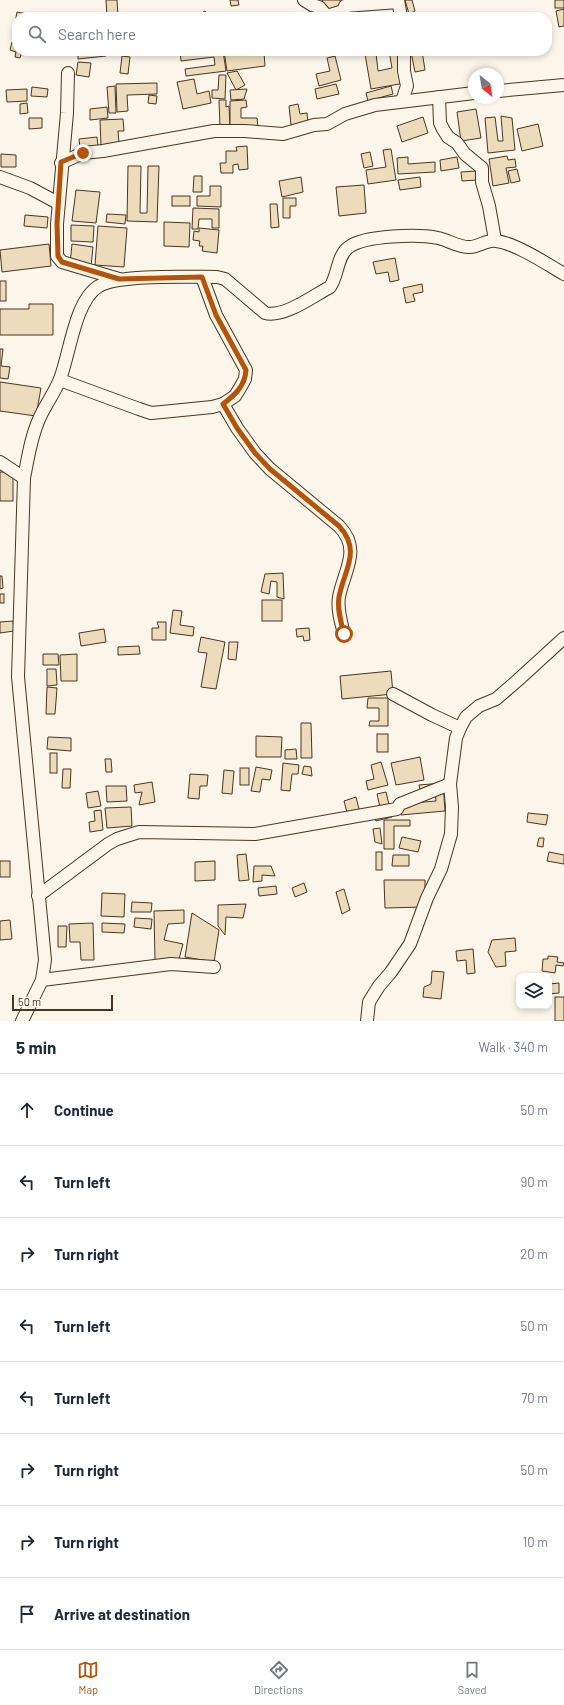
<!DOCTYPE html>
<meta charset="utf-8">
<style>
:root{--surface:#fff;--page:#f2f2f3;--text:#1f2937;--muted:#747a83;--line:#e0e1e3;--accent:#b45309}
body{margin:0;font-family:Barlow,sans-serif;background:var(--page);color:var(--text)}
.controls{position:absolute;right:12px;bottom:12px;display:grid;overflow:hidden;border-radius:8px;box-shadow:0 2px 6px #0003}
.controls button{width:36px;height:36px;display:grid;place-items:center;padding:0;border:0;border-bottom:1px solid var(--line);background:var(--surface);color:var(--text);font:20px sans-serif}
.compass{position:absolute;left:468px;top:68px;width:36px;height:36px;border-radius:50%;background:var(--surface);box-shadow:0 2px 6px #0003;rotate:150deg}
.scale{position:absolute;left:12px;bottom:10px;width:101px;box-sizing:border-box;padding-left:4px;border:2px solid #4a3520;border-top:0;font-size:11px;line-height:14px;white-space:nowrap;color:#4a3520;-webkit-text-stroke:3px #fbf6e9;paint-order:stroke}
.stop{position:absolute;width:12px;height:12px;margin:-9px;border:3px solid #b45309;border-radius:50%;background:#fff}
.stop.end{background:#b45309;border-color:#fff;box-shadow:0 1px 4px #0008}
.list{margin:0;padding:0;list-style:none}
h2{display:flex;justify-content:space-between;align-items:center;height:52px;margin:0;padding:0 16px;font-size:17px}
h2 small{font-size:13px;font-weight:400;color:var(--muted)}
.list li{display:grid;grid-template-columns:26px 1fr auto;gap:12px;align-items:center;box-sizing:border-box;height:72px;padding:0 16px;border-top:1px solid var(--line)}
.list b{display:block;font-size:15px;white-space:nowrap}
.list em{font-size:13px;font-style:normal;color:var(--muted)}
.icon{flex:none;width:22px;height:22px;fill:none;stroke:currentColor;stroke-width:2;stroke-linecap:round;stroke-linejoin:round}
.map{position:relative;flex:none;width:564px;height:1021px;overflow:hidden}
.search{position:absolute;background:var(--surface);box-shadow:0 2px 6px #0003;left:12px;right:12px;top:12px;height:44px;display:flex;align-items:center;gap:10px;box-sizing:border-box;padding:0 14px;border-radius:16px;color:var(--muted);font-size:15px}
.sheet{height:628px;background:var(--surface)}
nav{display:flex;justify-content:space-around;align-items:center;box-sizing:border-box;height:56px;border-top:1px solid var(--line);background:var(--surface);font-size:11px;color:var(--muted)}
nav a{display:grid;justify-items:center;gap:2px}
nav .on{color:var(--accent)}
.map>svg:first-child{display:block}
.building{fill:#ecdcbc;stroke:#4a3520}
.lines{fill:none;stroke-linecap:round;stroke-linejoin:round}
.minor-casing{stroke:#4a3520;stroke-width:14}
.minor{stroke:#fbf6e9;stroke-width:12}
.route{stroke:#b45309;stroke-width:5}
</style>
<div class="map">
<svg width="564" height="1021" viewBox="0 0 564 1021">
<rect width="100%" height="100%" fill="#fbf6e9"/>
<g class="building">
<path d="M106 0H117L118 17H107Z"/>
<path d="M230 0H238L239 5 231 6Z"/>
<path d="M322 0H340L343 8 327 14Z"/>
<path d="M405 0H412L415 11 409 14Z"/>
<rect x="555" y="0" width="9" height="8"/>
<path d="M564 9V26L559 27 556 11Z"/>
<path d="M205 11 208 17H195Z"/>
<path d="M17 12 28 14V17H17V29L14 28Z"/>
<path d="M310 12 311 17H299L298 15Z"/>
<path d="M443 13 444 17H418Z"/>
<path d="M12 42 17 43V51H22L20 58 15 57 16 52 10 50Z"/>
<path d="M78 51H106V56L78 59Z"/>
<path d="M180 51H223L226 71 186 76 185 69 215 65 214 57 181 61Z"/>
<path d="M224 51H240V55L264 52 265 66 227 71Z"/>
<path d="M365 51H376V53L365 54Z"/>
<path d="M389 51H400L405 83 371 89 365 54 376 53 378 71 392 68Z"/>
<path d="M422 51 425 70 415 72 411 52Z"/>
<path d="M122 56 130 57 128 74 120 73Z"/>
<path d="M335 56 341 80 319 86 316 74 330 71 327 58Z"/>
<path d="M78 62 91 63 89 77 76 75Z"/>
<path d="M237 71 245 85 236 90 227 73Z"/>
<path d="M219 75H226L225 99 212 98V90H218Z"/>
<path d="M194 79 197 94 209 91 211 103 183 109 177 82Z"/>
<path d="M157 83V94L127 95 128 111 117 112 116 84Z"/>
<path d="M336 84 339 94 317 99 315 89Z"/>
<path d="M115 86 116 113H109L107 87Z"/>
<path d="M391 86 393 94 368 101 366 93Z"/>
<path d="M32 87 48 89 47 97 31 96Z"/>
<path d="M27 89V101L7 102 6 90Z"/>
<path d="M247 89 244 99 231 100 230 90Z"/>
<path d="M149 95 157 96 156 104 148 103Z"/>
<path d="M219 100H226V107L229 106 230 128H220Z"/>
<path d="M246 100 247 107 241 108V118H257L258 127 230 128V101Z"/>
<path d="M27 103 28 113 20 114V104Z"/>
<path d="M298 104 300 114 307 113 308 123 291 125 289 106Z"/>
<path d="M107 107 108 118 90 120V109Z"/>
<path d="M476 109 481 138 461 141 457 112Z"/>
<path d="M501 116 512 118 515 150 488 153 485 118 495 117 498 141H503Z"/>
<path d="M423 117 428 133 402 142 397 126Z"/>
<path d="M29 118H42V128L29 129Z"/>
<path d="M123 119 124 131H118L119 143 101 146 100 120Z"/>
<path d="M538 124 543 146 522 151 517 129Z"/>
<path d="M97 137 98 146 80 148 79 139Z"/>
<path d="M247 146 248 169 239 170 238 164 233 165V173H221L220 163H226V151H237L236 147Z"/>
<path d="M391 149 396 180 368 184 366 170 386 167 383 150Z"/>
<path d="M370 152 373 166 364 168 361 154Z"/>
<path d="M1 154 16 155V167H1Z"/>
<path d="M507 156 508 160 515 159 516 167 506 168 509 183 493 186 489 159Z"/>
<path d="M408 157V164L435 162V172L398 174 397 158Z"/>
<path d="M457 157 459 168 441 171 440 160Z"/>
<path d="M128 166H141L140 213H147L148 166H159L157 222 127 221Z"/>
<path d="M517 169 520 181 511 183 508 171Z"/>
<path d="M476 171 477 180 462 181 461 172Z"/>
<path d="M194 176H202V192H193Z"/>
<path d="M301 177 303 192 282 197 279 181Z"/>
<path d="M420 177 421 187 400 190 398 180Z"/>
<path d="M364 185 366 213 339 216 336 187Z"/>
<path d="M210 186H221V207L197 206V196H210Z"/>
<path d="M76 190 100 192 96 223 72 221Z"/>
<rect x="172" y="196" width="18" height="10"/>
<path d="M283 198H296V206H290V218H283Z"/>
<path d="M270 204H277L279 227 271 228Z"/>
<path d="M193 208 219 209V228H212V219H199L198 229H192Z"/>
<path d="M107 214 126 215 125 224 106 222Z"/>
<path d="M25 215 48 217 47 228 24 226Z"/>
<path d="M164 222 190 223 189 247 164 246Z"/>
<path d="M71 225 94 226 93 242 71 241Z"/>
<path d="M98 226 127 228 124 267 95 265Z"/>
<path d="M199 228 219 230 217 253 202 251 203 246H199L200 241 193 240 194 231 199 232Z"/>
<path d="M49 244 51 266 2 272 0 250Z"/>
<path d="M72 244 93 247 91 267 70 265Z"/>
<path d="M395 258 399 280 390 282 388 272 376 274 373 262Z"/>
<rect x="0" y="281" width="6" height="20"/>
<path d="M422 284 423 292 413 294 415 301 406 303 403 288Z"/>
<path d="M29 304H53V335H0V309H29Z"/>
<path d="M0 349H3L1 366 10 367 8 379 0 378Z"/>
<path d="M0 382 41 388 36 416 0 411Z"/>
<rect x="0" y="472" width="13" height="29"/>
<path d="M283 573 284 599 277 597V582L271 581 269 594 261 592 265 574Z"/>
<path d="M0 576H2L3 588 0 589Z"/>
<rect x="0" y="594" width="4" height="9"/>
<rect x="262" y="600" width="20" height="21"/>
<path d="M173 610 182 611 180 625 194 627 193 636 170 633Z"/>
<path d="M13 621 14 631 0 633V622Z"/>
<path d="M157 622H166V640H152V628H159Z"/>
<path d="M309 628 310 640 304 641 303 636 297 637 296 629Z"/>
<path d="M104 629 106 642 81 646 79 633Z"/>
<path d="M201 637 225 642 216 689 201 687 207 653 198 652Z"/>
<path d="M229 642H238L236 660 228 659Z"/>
<path d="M139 646 140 654 118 655V647Z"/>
<path d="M43 654H58L59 665H43Z"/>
<path d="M77 654V681H61L60 655Z"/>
<path d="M47 669H56L57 685 47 686Z"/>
<path d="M391 671 393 694 342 699 340 676Z"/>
<path d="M47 687 57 688 55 714H46Z"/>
<path d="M368 698H388V726H369L370 721H379V708H367Z"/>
<path d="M301 723H311L312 758H301Z"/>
<rect x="377" y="734" width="11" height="18"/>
<path d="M256 736 282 737 281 757H256Z"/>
<path d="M48 737 71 738V751L47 749Z"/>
<path d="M296 749 297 759H285V750Z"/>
<rect x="50" y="753" width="7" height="20"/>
<path d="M420 757 424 780 396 785 391 763Z"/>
<path d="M105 759H111L112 772H106Z"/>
<path d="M381 762 388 785 368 790 366 781 374 779 371 765Z"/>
<path d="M283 763 299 765 298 774H292L290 791 281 790Z"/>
<path d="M304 766 311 767 312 776 302 774Z"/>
<path d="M256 767 272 770 270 780 262 779 260 792 251 791Z"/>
<rect x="240" y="768" width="9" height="17"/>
<path d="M63 769H71L70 788H62Z"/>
<path d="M224 770 234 771 232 794 222 793Z"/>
<path d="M190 774 208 775 207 786H200L199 799 188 798Z"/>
<path d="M152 782 155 802 139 805 142 792 135 793 134 785Z"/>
<path d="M443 783 445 811 401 815 400 804 436 801 435 790 420 791 419 785Z"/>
<path d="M106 786H126L127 801 107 802Z"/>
<path d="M98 791 101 806 88 808 86 793Z"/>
<path d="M386 792 392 817 376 821 375 818 382 816 377 794Z"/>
<path d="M356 797 361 817 349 820 344 801Z"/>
<path d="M131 807 132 826 107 828 105 808Z"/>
<path d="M101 810 103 830 90 832 89 822 95 821 94 811Z"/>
<path d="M528 813 548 815 546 825 527 822Z"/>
<path d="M384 820H410V826H394V849H384Z"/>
<path d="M380 828 382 844 375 842 373 829Z"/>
<path d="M402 837 421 841 418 852 399 848Z"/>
<path d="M539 838H544L543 847 537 846Z"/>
<rect x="376" y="852" width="6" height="18"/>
<path d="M549 852 564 855V864L547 861Z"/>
<path d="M246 854 249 880 239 881 237 855Z"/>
<path d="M393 855H409V866H392Z"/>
<rect x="0" y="861" width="10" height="16"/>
<path d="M215 861V880L195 881V862Z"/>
<path d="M254 866H271L275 876 262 875V881L253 882Z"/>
<path d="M384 880H425V907L385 908Z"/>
<path d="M304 883 307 892 295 897 292 888Z"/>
<path d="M276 886 277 894 259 896 258 888Z"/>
<path d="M344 889 350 910 342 914 336 892Z"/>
<path d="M102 893 125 894 124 917 101 916Z"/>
<path d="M132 902 152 903 151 912H131Z"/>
<path d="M246 904 243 918 226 917 225 935 218 926V905Z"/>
<path d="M184 910V923L168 924 164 940 183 944 179 959 155 960 154 911Z"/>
<path d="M192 913 219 930 214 962 185 957Z"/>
<path d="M135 918 152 919 151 929 134 927Z"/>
<path d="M10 920 12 939 0 940V921Z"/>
<path d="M93 923 94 960H81L80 942H70L69 924Z"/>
<path d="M102 923 125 924 124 933 102 932Z"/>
<path d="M58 926H67L66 947H58Z"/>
<path d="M515 938 516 951 505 952 506 966 496 967 488 952 492 940Z"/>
<path d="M473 949 475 973 467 974 466 960 457 961 456 951Z"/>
<path d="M548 956 558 957 557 962 564 963 563 966 556 965 555 973 542 971 543 959H548Z"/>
<path d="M432 971 444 972 441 999 423 997 424 987 431 984Z"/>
<path d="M559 983V993L549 994V984Z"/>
<rect x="555" y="997" width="9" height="24"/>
</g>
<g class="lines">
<g class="minor-casing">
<g id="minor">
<path d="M304 0 312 5 319 7 327 16 343 11 345 6 398 2"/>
<path d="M398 0 401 17"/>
<path d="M68 73 67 113 57 224V256L62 262 119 279"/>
<path d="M498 91 564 85"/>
<path d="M439 97 440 123 443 129 448 137 457 143 465 154 482 168V182L489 206 495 240"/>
<path d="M402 101 407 86 404 71V51"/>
<path d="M61 163 83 153 103 151 214 131H245L283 134 314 125 327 124 345 114 375 105 474 93"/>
<path d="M0 177 30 188 58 203"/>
<path d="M60 380 139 409 151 413 162 412 212 407 223 404 235 396 240 388 245 379 246 370 216 315 202 277"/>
<path d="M223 404 237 428 255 453 270 469 339 526C362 550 344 570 339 597 337 609 341 622 344 634"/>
<path d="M0 462 24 478"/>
<path d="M393 694 432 715 460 728"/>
<path d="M38 896 108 844 117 839 139 832 255 834 397 809 400 804 450 784"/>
<path d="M42 980 171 964 214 967"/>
<path d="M22 1021 42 980 45 960 18 677 24 478C28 458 31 436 40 417 46 404 55 392 60 379 70 353 75 300 99 286 118 274 191 277 217 277L225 279 265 313C284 318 313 296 330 287 338 276 337 255 349 247 365 235 419 234 438 238 448 240 460 248 470 247 478 247 488 239 496 241 515 243 547 264 564 274"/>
<path d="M367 1021 369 1002 379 986 391 972 410 944 427 898 441 869 451 834 452 807 450 784 456 738 460 728 466 717 479 706 496 699 518 680 564 638"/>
</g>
</g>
<use href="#minor" class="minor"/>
</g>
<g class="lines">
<path class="route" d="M83 153 61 162 57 224 58 256 62 262 119 279 202 277 216 315 246 370C245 386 235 395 223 404L237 428 255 453 270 469 339 526C362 551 344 570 339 597 337 609 341 622 344 634"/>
</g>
</svg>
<div class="controls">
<button><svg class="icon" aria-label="layers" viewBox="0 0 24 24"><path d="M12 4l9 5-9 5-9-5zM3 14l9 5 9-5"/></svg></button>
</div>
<svg class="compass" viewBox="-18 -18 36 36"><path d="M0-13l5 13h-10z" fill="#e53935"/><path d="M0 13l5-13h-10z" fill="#747a83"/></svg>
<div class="scale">50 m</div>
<div class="stop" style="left:344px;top:634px"></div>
<div class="stop end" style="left:83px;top:153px"></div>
<div class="search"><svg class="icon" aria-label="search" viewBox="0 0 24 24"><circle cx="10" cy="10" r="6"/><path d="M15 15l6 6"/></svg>Search here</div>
</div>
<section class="sheet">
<h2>5 min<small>Walk · 340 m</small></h2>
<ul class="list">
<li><svg class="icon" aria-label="ahead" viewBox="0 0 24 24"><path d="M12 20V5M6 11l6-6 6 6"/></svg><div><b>Continue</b></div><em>50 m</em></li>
<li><svg class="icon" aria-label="left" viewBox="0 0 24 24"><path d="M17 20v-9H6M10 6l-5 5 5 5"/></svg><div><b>Turn left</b></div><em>90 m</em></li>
<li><svg class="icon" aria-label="right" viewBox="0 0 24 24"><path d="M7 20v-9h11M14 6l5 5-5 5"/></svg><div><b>Turn right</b></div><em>20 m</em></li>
<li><svg class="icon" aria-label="left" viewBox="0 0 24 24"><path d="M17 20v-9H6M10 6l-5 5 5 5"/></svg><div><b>Turn left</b></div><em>50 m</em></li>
<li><svg class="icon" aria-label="left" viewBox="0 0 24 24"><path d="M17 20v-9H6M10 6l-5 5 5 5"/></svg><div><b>Turn left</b></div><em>70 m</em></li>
<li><svg class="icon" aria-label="right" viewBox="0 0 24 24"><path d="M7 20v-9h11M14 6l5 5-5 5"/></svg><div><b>Turn right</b></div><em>50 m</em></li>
<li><svg class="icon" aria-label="right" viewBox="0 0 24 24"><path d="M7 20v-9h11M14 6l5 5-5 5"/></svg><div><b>Turn right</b></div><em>10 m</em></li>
<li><svg class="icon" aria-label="arrive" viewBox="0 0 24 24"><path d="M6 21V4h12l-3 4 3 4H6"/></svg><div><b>Arrive at destination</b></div></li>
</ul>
</section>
<nav>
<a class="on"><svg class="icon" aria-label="map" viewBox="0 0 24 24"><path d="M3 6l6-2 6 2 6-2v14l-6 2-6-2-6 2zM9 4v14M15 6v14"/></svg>Map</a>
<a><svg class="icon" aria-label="directions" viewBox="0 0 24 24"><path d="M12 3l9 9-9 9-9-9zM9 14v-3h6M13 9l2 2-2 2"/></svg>Directions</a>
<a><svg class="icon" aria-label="saved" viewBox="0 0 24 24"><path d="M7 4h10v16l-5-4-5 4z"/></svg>Saved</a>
</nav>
